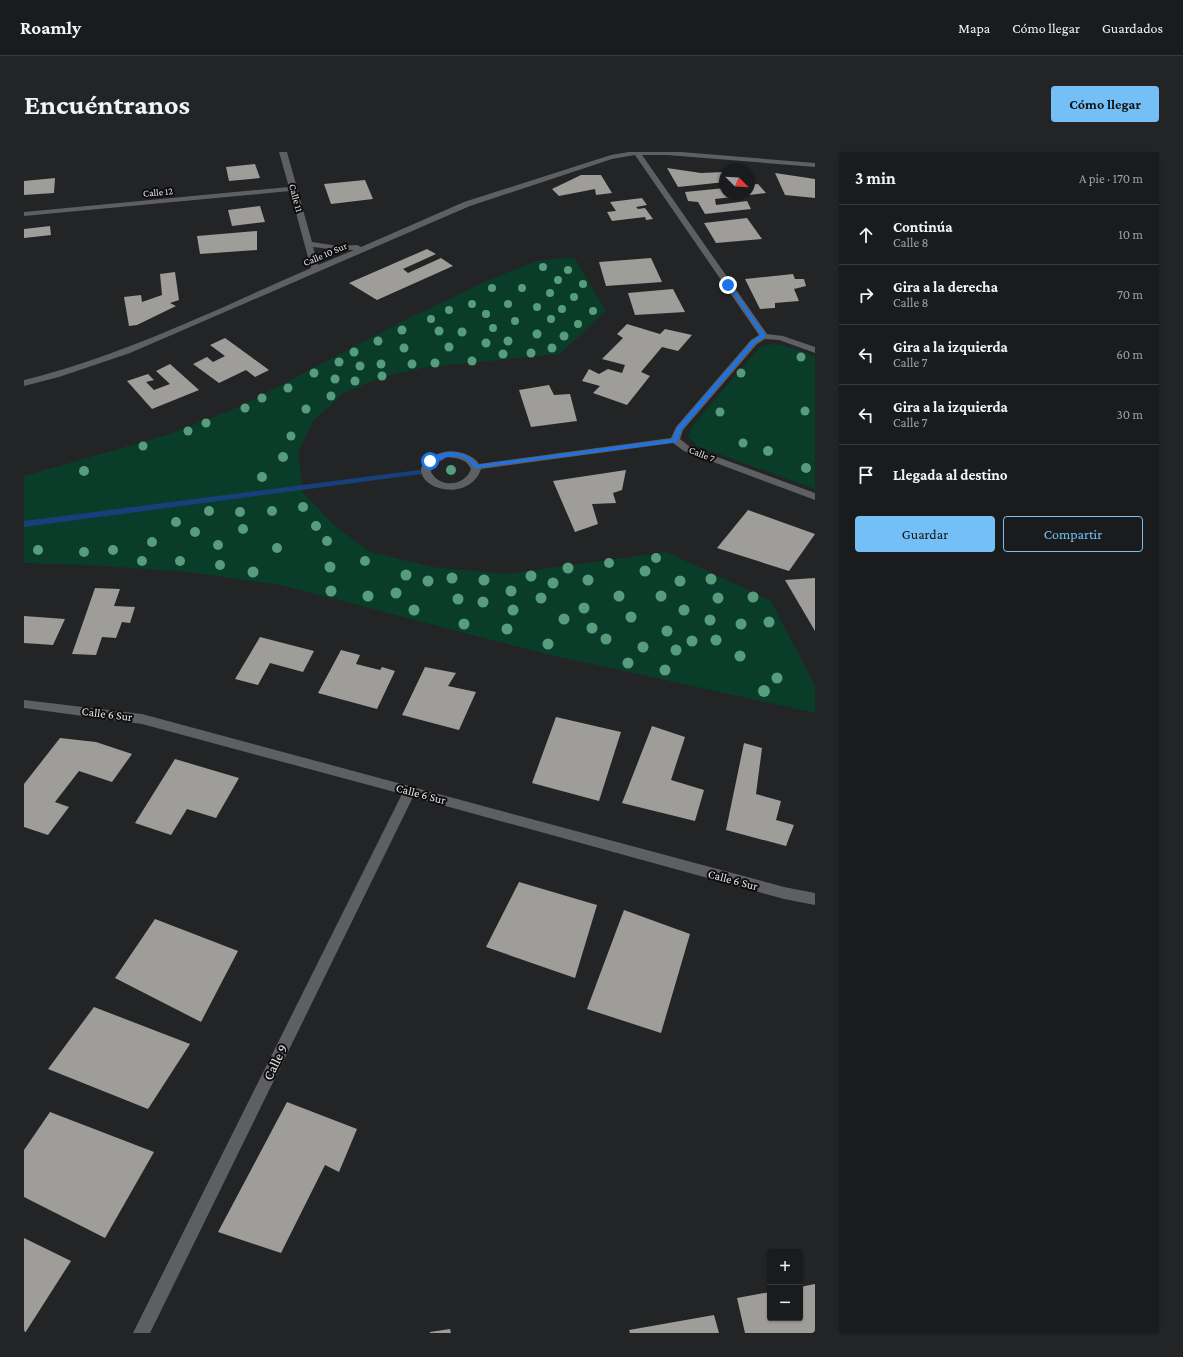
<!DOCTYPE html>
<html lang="es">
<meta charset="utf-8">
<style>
:root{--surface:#1a1b1c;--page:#232425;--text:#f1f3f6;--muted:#9fa1a3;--line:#38393b;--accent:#74c0f6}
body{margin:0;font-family:"Crimson Pro",serif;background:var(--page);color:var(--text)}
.controls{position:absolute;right:12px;bottom:12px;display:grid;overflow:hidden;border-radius:4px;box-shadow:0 1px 3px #0004}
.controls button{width:36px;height:36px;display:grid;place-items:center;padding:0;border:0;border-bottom:1px solid var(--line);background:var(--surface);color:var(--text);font:20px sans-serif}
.compass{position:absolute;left:695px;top:12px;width:36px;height:36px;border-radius:50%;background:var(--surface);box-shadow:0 1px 3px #0004;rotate:114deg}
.stop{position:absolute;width:12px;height:12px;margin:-9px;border:3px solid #1a73e8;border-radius:50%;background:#fff}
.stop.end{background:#1a73e8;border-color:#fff;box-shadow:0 1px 4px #0008}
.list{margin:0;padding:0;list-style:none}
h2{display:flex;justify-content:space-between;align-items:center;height:52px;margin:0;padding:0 16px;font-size:17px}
h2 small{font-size:13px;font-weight:400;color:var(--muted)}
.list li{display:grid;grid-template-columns:26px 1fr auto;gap:12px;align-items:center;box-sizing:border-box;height:60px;padding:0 16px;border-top:1px solid var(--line)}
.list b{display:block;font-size:15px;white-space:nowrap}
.list p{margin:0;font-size:13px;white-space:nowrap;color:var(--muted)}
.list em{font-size:13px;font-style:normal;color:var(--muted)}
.actions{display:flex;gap:8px;padding:12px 16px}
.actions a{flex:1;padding:9px 0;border:1px solid var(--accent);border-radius:4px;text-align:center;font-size:14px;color:var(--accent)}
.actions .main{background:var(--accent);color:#111}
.icon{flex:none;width:22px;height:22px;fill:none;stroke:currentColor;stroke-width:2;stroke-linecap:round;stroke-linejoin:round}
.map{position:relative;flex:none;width:791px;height:1181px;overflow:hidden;border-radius:4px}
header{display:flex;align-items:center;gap:24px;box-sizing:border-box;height:56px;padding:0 20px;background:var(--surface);border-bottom:1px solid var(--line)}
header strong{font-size:19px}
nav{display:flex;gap:22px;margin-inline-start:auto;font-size:14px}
.intro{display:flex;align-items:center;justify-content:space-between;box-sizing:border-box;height:96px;padding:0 24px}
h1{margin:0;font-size:28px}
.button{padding:10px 18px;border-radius:4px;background:var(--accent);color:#111;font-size:14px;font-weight:700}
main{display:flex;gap:24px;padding:0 24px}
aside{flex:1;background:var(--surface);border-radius:4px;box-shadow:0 1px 3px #0004}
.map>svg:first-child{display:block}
.green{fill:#093d29}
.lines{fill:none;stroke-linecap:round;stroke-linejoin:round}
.stream{fill:#173f7a;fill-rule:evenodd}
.building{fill:#9f9d9a}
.minor{fill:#5e5f62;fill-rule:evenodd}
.tree{fill:#569c7d}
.route{fill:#1a73e8}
.labels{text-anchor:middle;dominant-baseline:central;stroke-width:4;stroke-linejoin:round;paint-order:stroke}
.far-street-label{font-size:10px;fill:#e1e2e3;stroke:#0d0d0e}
.street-label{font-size:12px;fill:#e1e2e3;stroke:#0d0d0e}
.near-street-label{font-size:14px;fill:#e1e2e3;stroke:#0d0d0e}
</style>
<header>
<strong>Roamly</strong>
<nav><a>Mapa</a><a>Cómo llegar</a><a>Guardados</a></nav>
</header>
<div class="intro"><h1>Encuéntranos</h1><a class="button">Cómo llegar</a></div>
<main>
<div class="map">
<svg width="791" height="1181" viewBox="0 0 791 1181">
<rect width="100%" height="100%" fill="#232426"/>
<g class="green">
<path d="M550 105 582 159 536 202 403 215 355 226 320 241 289 269 274 300 279 341 311 374 346 400 408 415 482 422 643 400 747 449 791 534V561L518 501 257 433 164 420 65 413 0 411V324L143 283 217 254 379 169 463 129 512 109Z"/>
<path d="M746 192 762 194 791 204V337L673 294 664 284 670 272 735 196Z"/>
</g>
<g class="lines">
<path class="stream" d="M395 318 399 320 398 322 0 375V369Z"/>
</g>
<g class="building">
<path d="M231 12 236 26 205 29 202 15Z"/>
<path d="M643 16 677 21 701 20V30L654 35Z"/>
<path d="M751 21 791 27V46L761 43Z"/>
<path d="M557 23H577L588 41 572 43 571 37 535 44 528 37Z"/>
<path d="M31 26 30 41 0 43V29Z"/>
<path d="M341 28 349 47 307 52 300 32Z"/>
<path d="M734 32 742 41 725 43V33Z"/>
<path d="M701 36V42L725 43 691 47 692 53 723 49 727 57 681 62 674 50 664 49 661 40Z"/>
<path d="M618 46 623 53 612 55 614 57 621 56 629 67 622 68 621 65 588 69 583 60 592 59 586 50Z"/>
<path d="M236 54 241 70 208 74 204 58Z"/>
<path d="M723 66 738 87 692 91 680 71Z"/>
<path d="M26 74 27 83 0 86V77Z"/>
<path d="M233 79V98L176 102 173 84Z"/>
<path d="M403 97 412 102 379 117 384 121 417 106 429 114 353 148 325 131Z"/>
<path d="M627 106 638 130 582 134 575 110Z"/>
<path d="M151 120 155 148 146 151 152 154 113 173 105 174 100 145 117 143 118 150 138 143 136 122Z"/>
<path d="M769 122 771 127H780L782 134 770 137 775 149 751 151V156L736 157 721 127Z"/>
<path d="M649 137 661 160 611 163 604 141Z"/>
<path d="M603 172 636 182 641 177 668 183 654 199 638 195 617 220 626 224 603 253 569 241 576 234 558 229 565 217 575 222 584 217 598 221 601 213 578 207 599 186 593 182Z"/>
<path d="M201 186 245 218 231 225 222 218 195 231 169 212 183 205 189 210 201 204 186 193Z"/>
<path d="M146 212 175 238 128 257 103 229 124 222 130 228 122 230 130 238 146 232 132 219Z"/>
<path d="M525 233 530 243 546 242 553 269 507 275 495 238Z"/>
<path d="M602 318 598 338 589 341 592 351 568 352 574 372 551 380 529 329Z"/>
<path d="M724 358 791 382 765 419 693 396Z"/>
<path d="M791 426V479L761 428Z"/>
<path d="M71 436 96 437 90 454 111 455 106 471 98 470 92 486 78 485 72 503 48 502Z"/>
<path d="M0 464 41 467 29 493 0 491Z"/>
<path d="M236 485 290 499 279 520 246 511 234 533 211 527Z"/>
<path d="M317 498 336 503 332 512 356 518 358 515 371 519 353 557 294 541Z"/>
<path d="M401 515 432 521 424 534 452 540 435 578 378 563Z"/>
<path d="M532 565 597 580 575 649 508 631Z"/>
<path d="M628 574 661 585 647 628 680 638 671 669 598 651Z"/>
<path d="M36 586 72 590 108 602 88 630 55 619 31 650 45 655 24 683 0 675V632Z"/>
<path d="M720 591 738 596 732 642 757 649 752 668 770 673 762 694 702 678Z"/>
<path d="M151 607 215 626 192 666 163 657 147 683 111 671Z"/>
<path d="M495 730 573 753 551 826 462 795Z"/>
<path d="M600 758 666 782 637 881 563 857Z"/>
<path d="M131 767 214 799 177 870 91 826Z"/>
<path d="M70 855 166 892 124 957 24 917Z"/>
<path d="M263 950 333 977 315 1020 301 1013 257 1101 194 1080Z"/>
<path d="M26 960 130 1000 81 1086 0 1045V998Z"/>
<path d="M0 1086 47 1109 1 1181H0Z"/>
<path d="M791 1132V1181H721L713 1146 746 1140V1166H776V1135Z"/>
<path d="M690 1163 695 1181H606L605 1178Z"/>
<path d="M426 1177 427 1181H406V1180Z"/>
</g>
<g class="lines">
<g class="minor">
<path d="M255 0H263L288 90 314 94 333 93 337 95 440 50 587 3 605 0H657L791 11V15L643 3H618L743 182 759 184 791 195V201L755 188 741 187 733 192 659 278 656 287 666 295 791 341V348L660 299 649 291 457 317C446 350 395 339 397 316 402 308 410 302 420 300 430 297 450 302 455 312L647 286 652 275 727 188 735 183 611 3 588 7 446 54 106 201 35 225 0 234V228C100 203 193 157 287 116L266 39 0 64V60L265 35ZM289 95 314 98H330L294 113ZM423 305C433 306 443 307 447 317 441 334 416 337 407 320L408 314Z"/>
<path d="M0 548 118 562 760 735 791 741V753L760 747 389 645 126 1181H109L378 642 118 572 0 556Z"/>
</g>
</g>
<g class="tree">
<circle cx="519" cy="115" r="4"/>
<circle cx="544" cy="118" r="4"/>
<circle cx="534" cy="128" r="4"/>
<circle cx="559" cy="132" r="4"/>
<circle cx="468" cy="136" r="4"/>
<circle cx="498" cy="136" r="4"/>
<circle cx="526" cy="141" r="4"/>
<circle cx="550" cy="145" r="4"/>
<circle cx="448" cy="152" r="4"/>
<circle cx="484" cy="152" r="4"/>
<circle cx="513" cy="155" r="4"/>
<circle cx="538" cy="157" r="4"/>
<circle cx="425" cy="158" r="4"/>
<circle cx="569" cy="159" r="4"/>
<circle cx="462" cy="162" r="4"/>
<circle cx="407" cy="167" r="4"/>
<circle cx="527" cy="167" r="4"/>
<circle cx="491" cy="169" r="4"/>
<circle cx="554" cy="172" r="4"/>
<circle cx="469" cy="176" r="4"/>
<circle cx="378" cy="178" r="4.5"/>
<circle cx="415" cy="179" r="4.5"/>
<circle cx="438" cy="180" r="4.5"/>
<circle cx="513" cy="182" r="4.5"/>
<circle cx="540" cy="184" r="4.5"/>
<circle cx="354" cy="189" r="4.5"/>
<circle cx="484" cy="189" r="4.5"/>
<circle cx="462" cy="191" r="4.5"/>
<circle cx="425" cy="195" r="4.5"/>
<circle cx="380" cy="196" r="4.5"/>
<circle cx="528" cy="196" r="4.5"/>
<circle cx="330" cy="200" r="4.5"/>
<circle cx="507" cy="201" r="4.5"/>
<circle cx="479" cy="202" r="4.5"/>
<circle cx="777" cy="205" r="4.5"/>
<circle cx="448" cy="209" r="4.5"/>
<circle cx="315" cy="210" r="4.5"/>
<circle cx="411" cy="211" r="4.5"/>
<circle cx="357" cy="212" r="4.5"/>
<circle cx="388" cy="212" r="4.5"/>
<circle cx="336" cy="214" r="4.5"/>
<circle cx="290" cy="221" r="4.5"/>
<circle cx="717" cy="221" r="4.5"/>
<circle cx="358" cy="224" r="4.5"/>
<circle cx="311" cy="227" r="4.5"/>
<circle cx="331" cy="229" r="4.5"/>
<circle cx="264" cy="236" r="4.5"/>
<circle cx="307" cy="244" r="4.5"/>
<circle cx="238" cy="246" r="4.5"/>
<circle cx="221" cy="256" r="4.5"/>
<circle cx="282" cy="257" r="4.5"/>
<circle cx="781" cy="259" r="4.5"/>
<circle cx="696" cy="260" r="4.5"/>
<circle cx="182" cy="271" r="4.5"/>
<circle cx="164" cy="279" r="4.5"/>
<circle cx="267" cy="284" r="4.5"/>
<circle cx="719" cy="291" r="4.5"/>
<circle cx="119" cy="294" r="4.5"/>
<circle cx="744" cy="299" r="5"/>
<circle cx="259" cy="305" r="5"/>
<circle cx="782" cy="316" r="5"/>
<circle cx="427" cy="318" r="5"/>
<circle cx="60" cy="319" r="5"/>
<circle cx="238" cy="325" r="5"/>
<circle cx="279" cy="355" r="5"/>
<circle cx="185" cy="359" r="5"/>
<circle cx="248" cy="359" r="5"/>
<circle cx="216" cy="360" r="5"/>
<circle cx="152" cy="370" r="5"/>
<circle cx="292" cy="374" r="5"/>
<circle cx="219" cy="377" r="5"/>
<circle cx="171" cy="380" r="5"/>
<circle cx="303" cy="389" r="5"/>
<circle cx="128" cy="390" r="5"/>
<circle cx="194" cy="393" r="5"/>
<circle cx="253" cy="396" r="5"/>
<circle cx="14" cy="398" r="5"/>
<circle cx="89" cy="398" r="5"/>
<circle cx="60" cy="400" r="5"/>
<circle cx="632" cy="406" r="5"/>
<circle cx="118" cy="409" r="5"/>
<circle cx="156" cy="409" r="5"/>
<circle cx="341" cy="409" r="5"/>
<circle cx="585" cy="411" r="5"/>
<circle cx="196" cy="413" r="5"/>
<circle cx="306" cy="415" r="5.5"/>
<circle cx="544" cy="416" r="5.5"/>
<circle cx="621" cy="419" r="5.5"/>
<circle cx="229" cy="420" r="5.5"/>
<circle cx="382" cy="423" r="5.5"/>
<circle cx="507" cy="424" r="5.5"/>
<circle cx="428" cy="426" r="5.5"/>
<circle cx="687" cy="427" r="5.5"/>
<circle cx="460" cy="428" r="5.5"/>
<circle cx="564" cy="428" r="5.5"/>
<circle cx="404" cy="429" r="5.5"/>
<circle cx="656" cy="429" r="5.5"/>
<circle cx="529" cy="431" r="5.5"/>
<circle cx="307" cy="439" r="5.5"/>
<circle cx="487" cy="439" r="5.5"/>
<circle cx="372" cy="441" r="5.5"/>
<circle cx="344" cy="444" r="5.5"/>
<circle cx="595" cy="444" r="5.5"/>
<circle cx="637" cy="444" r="5.5"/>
<circle cx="729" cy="445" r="5.5"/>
<circle cx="517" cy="446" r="5.5"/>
<circle cx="694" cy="446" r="5.5"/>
<circle cx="434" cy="447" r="5.5"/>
<circle cx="459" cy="450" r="5.5"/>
<circle cx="560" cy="456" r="5.5"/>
<circle cx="390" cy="458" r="5.5"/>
<circle cx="489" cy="458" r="5.5"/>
<circle cx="660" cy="458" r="5.5"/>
<circle cx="607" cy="465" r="5.5"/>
<circle cx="540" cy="467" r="5.5"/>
<circle cx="686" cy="468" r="5.5"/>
<circle cx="745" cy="470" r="5.5"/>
<circle cx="440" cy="472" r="5.5"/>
<circle cx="717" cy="472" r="5.5"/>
<circle cx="568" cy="476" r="5.5"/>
<circle cx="483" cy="477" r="5.5"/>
<circle cx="643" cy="479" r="5.5"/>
<circle cx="582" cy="487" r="5.5"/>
<circle cx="692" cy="488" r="5.5"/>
<circle cx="668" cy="489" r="5.5"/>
<circle cx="524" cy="492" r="5.5"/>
<circle cx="619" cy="495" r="5.5"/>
<circle cx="652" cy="498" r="5.5"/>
<circle cx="716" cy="504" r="5.5"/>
<circle cx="604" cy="511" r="5.5"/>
<circle cx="641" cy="518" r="5.5"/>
<circle cx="753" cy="526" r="5.5"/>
<circle cx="740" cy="539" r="6"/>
</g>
<path class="route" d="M703 132H706L742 184 731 191 657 278 653 290 452 316C449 315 448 312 446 310 433 299 419 306 406 311L403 309C417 297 443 297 453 313L649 287 653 276 728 189 737 183Z"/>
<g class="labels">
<g class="far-street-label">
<text transform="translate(134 40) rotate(-5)">Calle 12</text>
<text transform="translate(272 46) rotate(75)">Calle 11</text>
<text transform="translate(301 102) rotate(-23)">Calle 10 Sur</text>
<text transform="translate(678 302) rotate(22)">Calle 7</text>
</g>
<g class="street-label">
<text transform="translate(83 562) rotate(7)">Calle 6 Sur</text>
<text transform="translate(397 642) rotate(15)">Calle 6 Sur</text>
<text transform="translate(709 728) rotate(15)">Calle 6 Sur</text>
</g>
<g class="near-street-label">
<text transform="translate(251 910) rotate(-64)">Calle 9</text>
</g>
</g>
</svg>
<div class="controls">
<button>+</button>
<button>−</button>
</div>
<svg class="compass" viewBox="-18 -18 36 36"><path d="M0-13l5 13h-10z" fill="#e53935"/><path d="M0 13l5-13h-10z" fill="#9fa1a3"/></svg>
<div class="stop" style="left:406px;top:309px"></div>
<div class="stop end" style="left:704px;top:133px"></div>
</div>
<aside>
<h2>3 min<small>A pie · 170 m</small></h2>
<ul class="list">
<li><svg class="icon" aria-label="ahead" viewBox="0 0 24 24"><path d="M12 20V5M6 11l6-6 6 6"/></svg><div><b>Continúa</b><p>Calle 8</p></div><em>10 m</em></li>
<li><svg class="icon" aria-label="right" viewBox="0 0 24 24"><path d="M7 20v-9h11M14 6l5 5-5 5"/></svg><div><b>Gira a la derecha</b><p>Calle 8</p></div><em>70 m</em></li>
<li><svg class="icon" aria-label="left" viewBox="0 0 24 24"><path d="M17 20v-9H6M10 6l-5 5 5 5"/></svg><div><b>Gira a la izquierda</b><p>Calle 7</p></div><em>60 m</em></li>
<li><svg class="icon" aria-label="left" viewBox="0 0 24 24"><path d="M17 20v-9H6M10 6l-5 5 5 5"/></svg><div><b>Gira a la izquierda</b><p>Calle 7</p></div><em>30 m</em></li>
<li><svg class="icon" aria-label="arrive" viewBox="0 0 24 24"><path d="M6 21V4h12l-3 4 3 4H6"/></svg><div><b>Llegada al destino</b></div></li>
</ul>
<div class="actions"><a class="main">Guardar</a><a>Compartir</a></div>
</aside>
</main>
